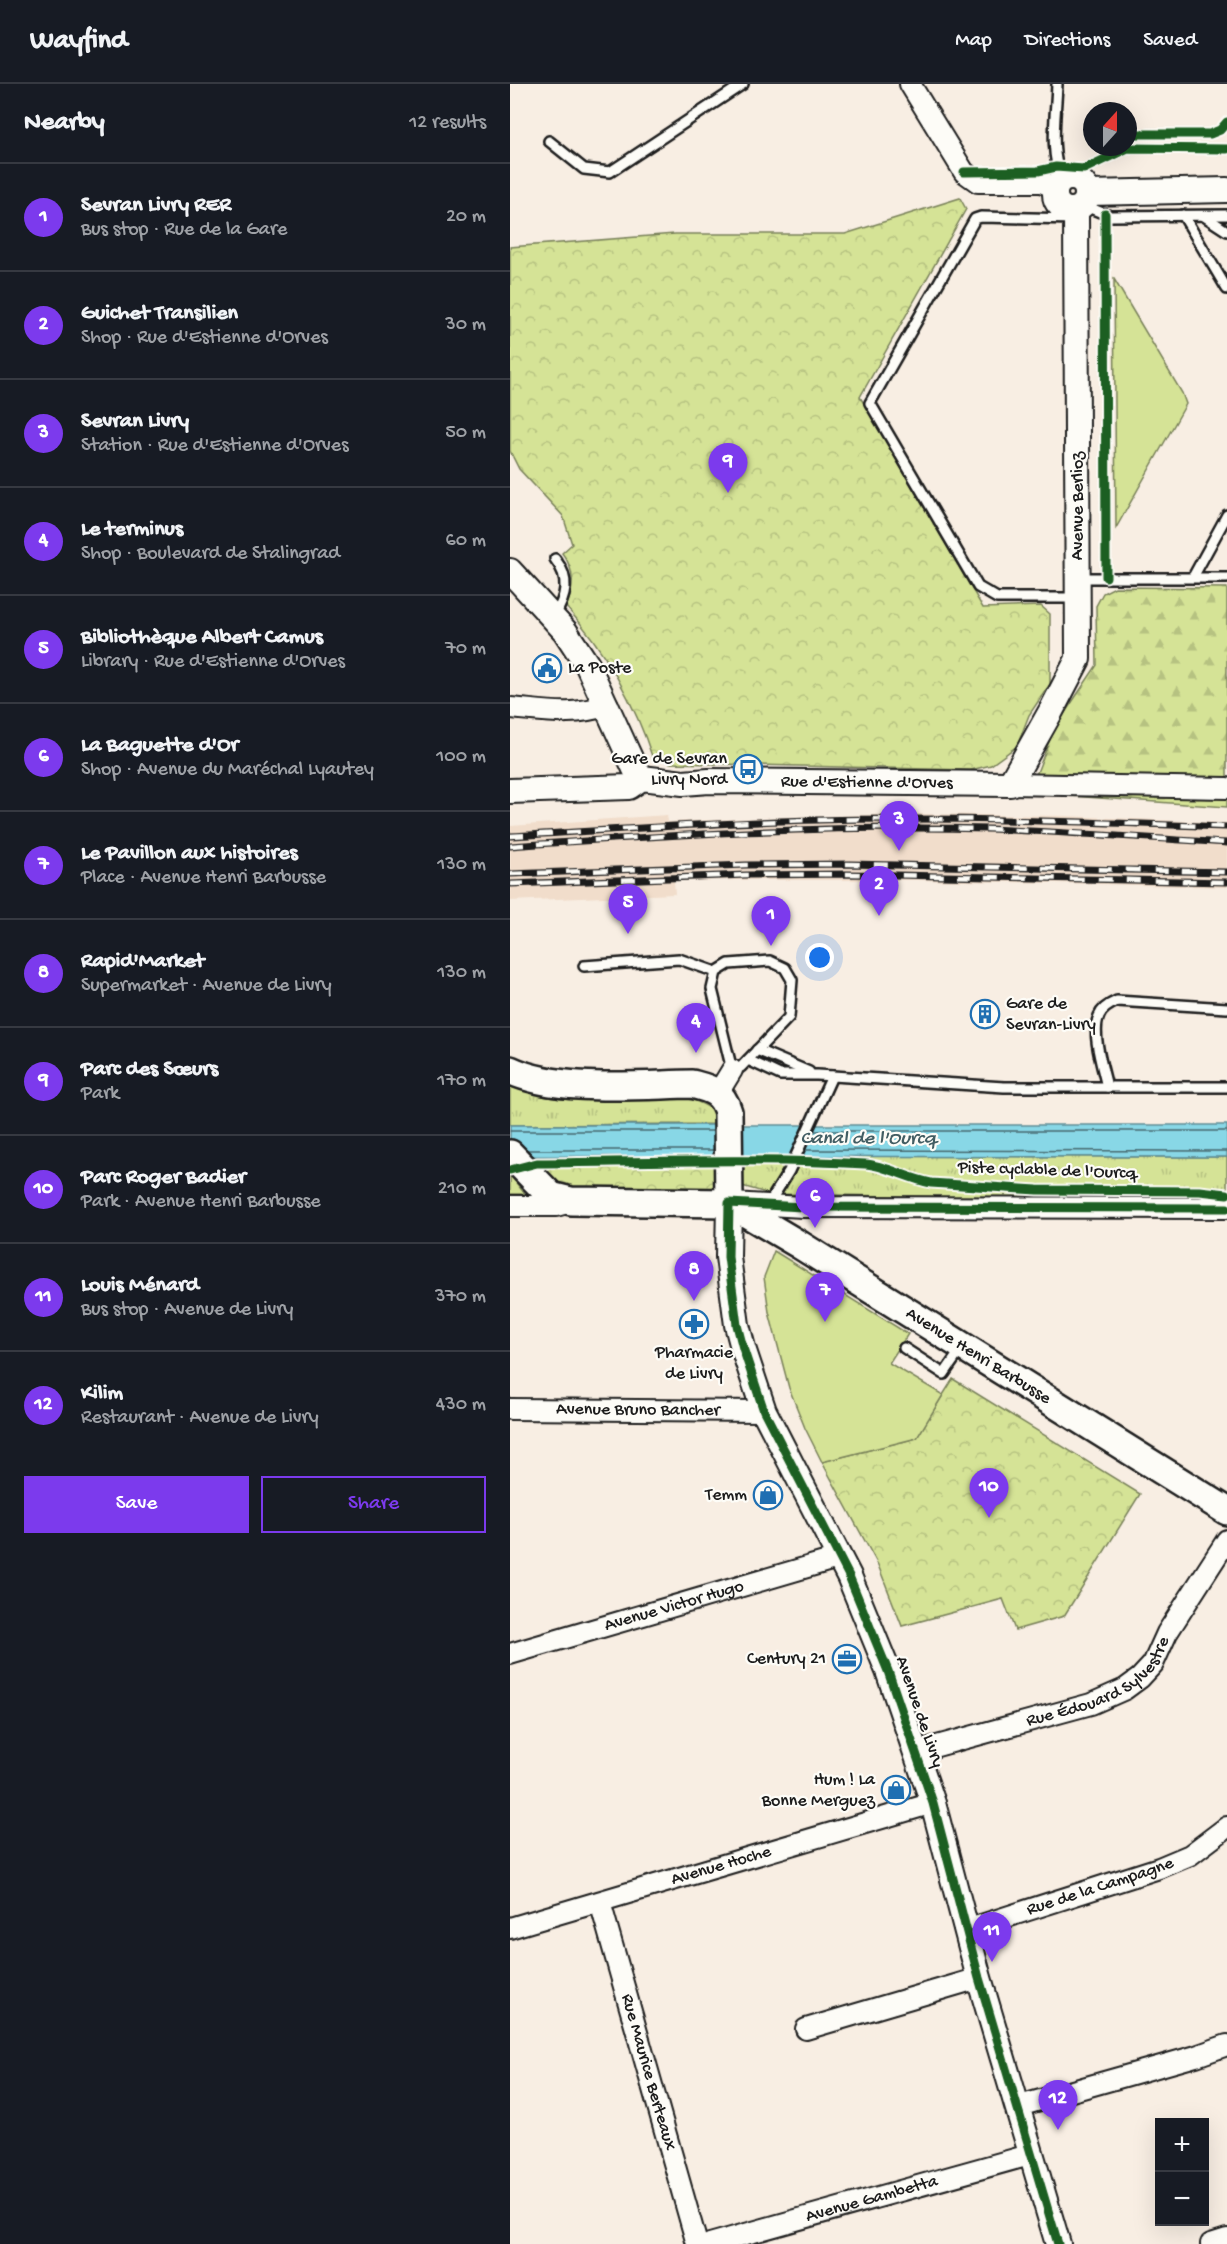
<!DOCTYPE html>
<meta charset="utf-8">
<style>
:root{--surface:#171b24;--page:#242831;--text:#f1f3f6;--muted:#9ea1a6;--line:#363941;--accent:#7c3aed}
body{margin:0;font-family:"Gochi Hand",sans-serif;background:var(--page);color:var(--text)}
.controls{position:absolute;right:18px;bottom:18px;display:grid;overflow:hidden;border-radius:0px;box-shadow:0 6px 24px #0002}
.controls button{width:54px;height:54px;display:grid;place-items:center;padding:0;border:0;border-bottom:2px solid var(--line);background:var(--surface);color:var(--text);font:30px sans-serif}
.compass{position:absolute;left:573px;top:18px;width:54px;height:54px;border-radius:50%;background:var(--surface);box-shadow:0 6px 24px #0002;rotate:21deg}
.you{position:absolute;left:310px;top:874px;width:21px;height:21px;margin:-15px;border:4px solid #fff;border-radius:50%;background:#1a73e8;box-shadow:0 0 0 9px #1a73e833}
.badge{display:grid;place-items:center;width:39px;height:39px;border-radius:50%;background:var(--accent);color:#fff;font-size:20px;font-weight:700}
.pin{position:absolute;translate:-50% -50px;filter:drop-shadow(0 2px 3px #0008)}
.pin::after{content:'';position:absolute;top:32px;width:21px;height:18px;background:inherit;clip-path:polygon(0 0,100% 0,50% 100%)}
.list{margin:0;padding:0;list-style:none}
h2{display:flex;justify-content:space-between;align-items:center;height:78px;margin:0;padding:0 24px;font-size:26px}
h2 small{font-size:20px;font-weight:400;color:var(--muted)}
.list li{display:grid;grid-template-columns:39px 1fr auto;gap:18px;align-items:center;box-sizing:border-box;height:108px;padding:0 24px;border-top:2px solid var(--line)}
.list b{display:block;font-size:22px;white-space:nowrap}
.list p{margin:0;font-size:20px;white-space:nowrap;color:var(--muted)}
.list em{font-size:20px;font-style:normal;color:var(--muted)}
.actions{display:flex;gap:12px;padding:18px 24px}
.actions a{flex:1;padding:14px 0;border:2px solid var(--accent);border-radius:0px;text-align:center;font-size:21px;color:var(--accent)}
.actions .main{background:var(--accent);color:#fff}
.map{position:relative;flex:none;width:717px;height:2160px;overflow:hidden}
header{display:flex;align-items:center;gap:36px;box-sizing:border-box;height:84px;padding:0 30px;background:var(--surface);border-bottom:2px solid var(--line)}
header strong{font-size:28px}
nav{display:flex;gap:33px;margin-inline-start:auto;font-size:21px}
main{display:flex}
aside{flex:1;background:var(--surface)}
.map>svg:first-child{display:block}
.built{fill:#f1ddcb}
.grass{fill:url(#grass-tufts);stroke:#788059;stroke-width:1.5}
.forest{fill:url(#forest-firs);stroke:#788059;stroke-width:1.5}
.park{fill:url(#park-crowns);stroke:#788059;stroke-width:1.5}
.garden{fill:#d5e396;stroke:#788059;stroke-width:1.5}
.water{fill:#88d7e6;stroke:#5d8c95;stroke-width:1.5}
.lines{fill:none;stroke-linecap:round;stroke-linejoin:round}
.shore{stroke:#47676d;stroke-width:1.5}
.service-casing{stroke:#1c1c1c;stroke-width:14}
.minor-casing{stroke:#1c1c1c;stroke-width:24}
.tertiary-casing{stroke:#1c1c1c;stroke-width:28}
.secondary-casing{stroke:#1c1c1c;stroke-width:32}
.service{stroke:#fdfcf7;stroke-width:9}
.minor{stroke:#fdfcf7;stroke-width:20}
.tertiary{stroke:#fdfcf7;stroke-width:24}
.secondary{stroke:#fdfcf7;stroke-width:27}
.rail-casing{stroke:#1c1c1c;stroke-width:7}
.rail{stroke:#fdfcf7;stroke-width:4.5;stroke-dasharray:14;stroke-linecap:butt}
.cycleway-casing{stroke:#fdfcf7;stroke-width:13}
.cycleway{stroke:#1b5e20;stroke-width:9}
.labels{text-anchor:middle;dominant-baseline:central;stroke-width:4.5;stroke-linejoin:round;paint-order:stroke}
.street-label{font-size:18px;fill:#1c1c1c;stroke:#fdfcf7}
.poi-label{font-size:18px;fill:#1c1c1c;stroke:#fdfcf7;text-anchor:end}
.water-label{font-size:20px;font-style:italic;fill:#425d63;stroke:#fdfcf7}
</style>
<header>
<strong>Wayfind</strong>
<nav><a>Map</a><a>Directions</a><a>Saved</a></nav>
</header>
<main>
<aside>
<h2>Nearby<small>12 results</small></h2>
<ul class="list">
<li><span class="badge">1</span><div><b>Sevran Livry RER</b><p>Bus stop · Rue de la Gare</p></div><em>20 m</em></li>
<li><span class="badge">2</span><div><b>Guichet Transilien</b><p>Shop · Rue d'Estienne d'Orves</p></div><em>30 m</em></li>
<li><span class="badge">3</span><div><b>Sevran Livry</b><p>Station · Rue d'Estienne d'Orves</p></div><em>50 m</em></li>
<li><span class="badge">4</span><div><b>Le terminus</b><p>Shop · Boulevard de Stalingrad</p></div><em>60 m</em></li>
<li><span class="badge">5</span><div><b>Bibliothèque Albert Camus</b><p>Library · Rue d'Estienne d'Orves</p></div><em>70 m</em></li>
<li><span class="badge">6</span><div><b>La Baguette d'Or</b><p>Shop · Avenue du Maréchal Lyautey</p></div><em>100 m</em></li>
<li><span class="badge">7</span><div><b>Le Pavillon aux histoires</b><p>Place · Avenue Henri Barbusse</p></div><em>130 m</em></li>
<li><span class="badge">8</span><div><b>Rapid'Market</b><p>Supermarket · Avenue de Livry</p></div><em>130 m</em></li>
<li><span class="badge">9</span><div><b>Parc des Sœurs</b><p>Park</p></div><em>170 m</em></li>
<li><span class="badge">10</span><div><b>Parc Roger Badier</b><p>Park · Avenue Henri Barbusse</p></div><em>210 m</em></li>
<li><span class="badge">11</span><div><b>Louis Ménard</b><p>Bus stop · Avenue de Livry</p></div><em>370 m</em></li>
<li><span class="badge">12</span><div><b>Kilim</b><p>Restaurant · Avenue de Livry</p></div><em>430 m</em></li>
</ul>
<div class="actions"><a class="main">Save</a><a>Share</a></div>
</aside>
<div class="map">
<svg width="717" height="2160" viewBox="0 0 717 2160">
<defs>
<pattern id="grass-tufts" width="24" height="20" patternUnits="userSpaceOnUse" patternTransform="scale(1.5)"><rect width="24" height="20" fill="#d5e396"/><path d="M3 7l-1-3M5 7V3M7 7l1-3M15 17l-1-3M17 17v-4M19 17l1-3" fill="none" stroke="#b6c281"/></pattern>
<pattern id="forest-firs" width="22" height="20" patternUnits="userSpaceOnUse" patternTransform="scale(1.5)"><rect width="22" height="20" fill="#d5e396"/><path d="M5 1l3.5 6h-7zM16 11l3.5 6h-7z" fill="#b6c281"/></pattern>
<pattern id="park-crowns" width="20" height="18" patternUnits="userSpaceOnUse" patternTransform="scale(1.5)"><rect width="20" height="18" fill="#d5e396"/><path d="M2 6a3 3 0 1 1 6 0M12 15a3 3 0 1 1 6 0" fill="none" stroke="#b6c281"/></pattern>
</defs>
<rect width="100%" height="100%" fill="#f8eee3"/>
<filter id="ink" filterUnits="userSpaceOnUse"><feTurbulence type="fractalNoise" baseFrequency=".0167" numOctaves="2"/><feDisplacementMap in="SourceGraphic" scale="12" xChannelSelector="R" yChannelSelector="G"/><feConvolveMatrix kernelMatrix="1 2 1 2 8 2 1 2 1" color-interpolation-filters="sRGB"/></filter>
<g filter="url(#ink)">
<path class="built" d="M404 730 555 732 717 739V803L408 796H229L164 797 165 810 0 817V742L157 731 158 738 274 733Z"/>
<g class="grass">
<path d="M0 1001C13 1007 30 1012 44 1014 89 1022 172 996 206 1029V1040L0 1041Z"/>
<path d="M232 1072 717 1073V1117L260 1110 232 1102 234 1082Z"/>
<path d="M0 1091 15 1110H0Z"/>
</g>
<path class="forest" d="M605 503 717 504V723L519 709 544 645 587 581 586 522 593 509Z"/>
<g class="park">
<path d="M450 114 456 125 350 313 473 524 531 522 540 530V600L519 631 507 662 481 681 461 686 160 679 158 673 143 675C126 622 94 563 56 523 65 503 65 485 52 469L62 460 53 432 9 385 0 367V163L165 150H335Z"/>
<path d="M16 1072H207V1098L202 1108 46 1104Z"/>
<path d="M443 1295 630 1410 554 1532 505 1546 493 1515 392 1542 368 1481 312 1378 406 1354Z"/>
</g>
<g class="garden">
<path d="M604 195 672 309 676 320 606 444Z"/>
<path d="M264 1167 398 1250 379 1279 433 1311 407 1354 312 1378 295 1344 279 1304 259 1228 254 1193Z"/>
</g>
<path class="water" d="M0 1041H717V1073L0 1072Z"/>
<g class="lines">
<g class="shore">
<path d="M0 1047H203"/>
<path d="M304 1047H717"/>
<path d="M17 1066H203"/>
<path d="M295 1066 717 1067"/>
</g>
<g class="service-casing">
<g id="service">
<path d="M547 0C546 31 539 68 552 96"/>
<path d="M39 57 74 85 100 88 233 0"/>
<path d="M573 121 600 132 717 131"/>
<path d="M673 131 717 205"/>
<path d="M694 132 717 147"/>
<path d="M564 135 471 133 465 135 360 319 468 503 487 514H568"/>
<path d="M683 493 717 431"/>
<path d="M569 494H717"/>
<path d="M44 533C56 513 61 495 45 475"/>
<path d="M260 877 275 884 282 896 279 933 231 983 222 986 202 905 206 888 219 880Z"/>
<path d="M74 882 169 875 206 888"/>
<path d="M247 966 299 988"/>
<path d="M238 976 270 991H307L494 1003H717"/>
<path d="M597 1003C593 985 581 949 589 932 592 924 600 920 607 917L717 924"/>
<path d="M258 1121 279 1087 322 992"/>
<path d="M394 1264 434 1290 452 1264"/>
</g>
</g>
<g class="minor-casing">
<g id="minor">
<path d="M400 0 454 88 468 98H531L546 104"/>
<path d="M0 624C37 627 61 633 98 621"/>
<path d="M500 700 717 704"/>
<path d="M208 1009 222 986"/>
<path d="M222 1119 293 1123 717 1124"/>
<path d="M0 1122H46L57 1119"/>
<path id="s1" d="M0 1325 254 1327"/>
<path id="s2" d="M0 1570 328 1474"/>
<path id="s3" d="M405 1668 581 1620 615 1605 630 1594 643 1580 657 1549 717 1456"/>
<path id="s4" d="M90 1818 187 2160"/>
<path id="s5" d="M0 1844 423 1719"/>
<path id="s6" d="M456 1846 649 1784 680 1771 717 1743"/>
<path d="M296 1945 469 1894"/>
<path d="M509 2022 686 1972 717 1961"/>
<path id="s7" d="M200 2160 523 2070"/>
<path d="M701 2160 717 2155"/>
</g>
</g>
<g class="tertiary-casing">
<g id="tertiary">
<circle cx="561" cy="110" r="16"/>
<path d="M578 109 717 106"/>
<path d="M0 487 55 547 78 582 125 685 132 694"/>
<path id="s8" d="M0 707 119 703 132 694 173 699 199 697 500 700 541 627 568 575 566 126"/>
<path d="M219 1119 218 1173 227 1241 233 1264 254 1327 339 1492 378 1587 423 1719 469 1894 548 2160"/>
</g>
</g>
<g class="secondary-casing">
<g id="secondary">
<path d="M0 986C48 1009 128 1001 182 1000 201 1005 212 1007 218 1028L219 1119"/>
<path id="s9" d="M0 1070 41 1112 61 1117 219 1119 290 1161 717 1427"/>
</g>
</g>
<use href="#service" class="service"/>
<use href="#minor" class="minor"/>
<use href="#tertiary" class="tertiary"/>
<use href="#secondary" class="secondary"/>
<g class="rail-casing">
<g id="rail">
<path d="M0 752C103 746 205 738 308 736 445 733 581 738 717 743"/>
<path d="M0 762C158 751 318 741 477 745 557 748 637 754 717 759"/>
<path d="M0 790 236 781 339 780 717 788"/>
<path d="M0 800 237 791 338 790 717 798"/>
</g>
</g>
<use href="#rail" class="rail"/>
<g class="cycleway-casing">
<g id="cycleway">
<path d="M618 50H700L710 46 717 38"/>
<path d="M454 88 528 87 546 83 574 85 618 64 717 65"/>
<path d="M595 130 596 493"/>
<path d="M0 1086 27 1079C137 1078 246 1074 355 1080 375 1081 399 1095 421 1099L527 1106 690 1107 717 1110"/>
<path d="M548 2160 469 1894 423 1719 378 1587 339 1492 254 1327 233 1264 227 1241 218 1173 219 1119 293 1123 717 1124"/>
</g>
</g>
<use href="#cycleway" class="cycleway"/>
</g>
</g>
<defs>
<g id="civic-ring" transform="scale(1.5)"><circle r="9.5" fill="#fdfcf7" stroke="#1f6fb2" stroke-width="1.5"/><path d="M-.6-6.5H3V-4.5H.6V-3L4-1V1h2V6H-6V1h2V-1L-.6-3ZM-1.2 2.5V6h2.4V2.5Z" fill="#1f6fb2"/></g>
<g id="bus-ring" transform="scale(1.5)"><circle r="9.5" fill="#fdfcf7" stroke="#1f6fb2" stroke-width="1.5"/><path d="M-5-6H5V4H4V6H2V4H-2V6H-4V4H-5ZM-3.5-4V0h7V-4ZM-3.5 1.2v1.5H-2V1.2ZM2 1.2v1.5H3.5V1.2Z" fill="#1f6fb2"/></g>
<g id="building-ring" transform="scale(1.5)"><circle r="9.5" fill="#fdfcf7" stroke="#1f6fb2" stroke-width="1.5"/><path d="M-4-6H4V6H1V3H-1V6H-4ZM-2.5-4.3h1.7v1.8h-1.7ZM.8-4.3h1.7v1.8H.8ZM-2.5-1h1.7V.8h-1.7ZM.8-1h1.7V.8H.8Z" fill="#1f6fb2"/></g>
<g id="pharmacy-ring" transform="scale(1.5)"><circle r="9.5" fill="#fdfcf7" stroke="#1f6fb2" stroke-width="1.5"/><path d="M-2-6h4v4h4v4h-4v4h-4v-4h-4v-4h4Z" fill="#1f6fb2"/></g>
<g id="shop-ring" transform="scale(1.5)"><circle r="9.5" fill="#fdfcf7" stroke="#1f6fb2" stroke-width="1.5"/><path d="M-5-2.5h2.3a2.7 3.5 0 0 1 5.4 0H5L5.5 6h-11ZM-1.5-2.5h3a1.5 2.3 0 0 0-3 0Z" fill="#1f6fb2"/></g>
<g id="office-ring" transform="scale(1.5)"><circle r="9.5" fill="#fdfcf7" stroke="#1f6fb2" stroke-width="1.5"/><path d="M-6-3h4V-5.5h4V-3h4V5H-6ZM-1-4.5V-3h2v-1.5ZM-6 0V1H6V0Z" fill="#1f6fb2"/></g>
</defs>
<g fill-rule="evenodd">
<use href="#civic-ring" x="37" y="584"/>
<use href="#bus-ring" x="238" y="685"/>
<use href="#building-ring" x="475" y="930"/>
<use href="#pharmacy-ring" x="184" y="1240"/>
<use href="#shop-ring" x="258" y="1411"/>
<use href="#office-ring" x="337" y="1575"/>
<use href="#shop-ring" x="386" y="1706"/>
</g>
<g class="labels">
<g class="street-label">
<text transform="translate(568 422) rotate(-90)">Avenue Berlioz</text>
<text stroke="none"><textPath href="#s8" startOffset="360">Rue d'Estienne d'Orves</textPath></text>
<text transform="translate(537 1087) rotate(2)">Piste cyclable de l'Ourcq</text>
<text stroke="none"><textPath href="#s9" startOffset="530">Avenue Henri Barbusse</textPath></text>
<text stroke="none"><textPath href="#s1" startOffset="128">Avenue Bruno Bancher</textPath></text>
<text stroke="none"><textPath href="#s2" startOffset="171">Avenue Victor Hugo</textPath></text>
<text stroke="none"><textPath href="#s3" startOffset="201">Rue Édouard Sylvestre</textPath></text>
<text transform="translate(409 1628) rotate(71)">Avenue de Livry</text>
<text stroke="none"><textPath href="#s5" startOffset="220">Avenue Hoche</textPath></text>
<text stroke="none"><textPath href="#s6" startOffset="141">Rue de la Campagne</textPath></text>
<text stroke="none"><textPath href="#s4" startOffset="177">Rue Maurice Berteaux</textPath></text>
<text stroke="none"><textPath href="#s7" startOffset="168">Avenue Gambetta</textPath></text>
</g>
<g class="poi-label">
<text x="58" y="584" text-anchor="start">La Poste</text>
<text x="217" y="675">Gare de Sevran<tspan x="217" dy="21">Livry Nord</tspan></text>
<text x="496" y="920" text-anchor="start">Gare de<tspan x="496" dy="21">Sevran-Livry</tspan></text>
<text x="184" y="1269" text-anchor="middle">Pharmacie<tspan x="184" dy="21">de Livry</tspan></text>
<text x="237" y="1411">Temm</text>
<text x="316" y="1575">Century 21</text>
<text x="365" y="1696">Hum ! La<tspan x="365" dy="21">Bonne Merguez</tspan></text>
</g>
<g class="water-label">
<text x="358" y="1055">Canal de l'Ourcq</text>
</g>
</g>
</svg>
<div class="controls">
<button>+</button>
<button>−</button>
</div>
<svg class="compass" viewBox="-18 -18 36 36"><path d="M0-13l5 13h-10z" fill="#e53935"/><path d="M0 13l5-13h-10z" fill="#9ea1a6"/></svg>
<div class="you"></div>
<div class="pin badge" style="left:261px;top:862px">1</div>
<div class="pin badge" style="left:369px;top:832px">2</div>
<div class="pin badge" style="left:389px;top:767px">3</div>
<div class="pin badge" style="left:186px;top:969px">4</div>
<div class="pin badge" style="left:118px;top:850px">5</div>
<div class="pin badge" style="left:305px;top:1144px">6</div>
<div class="pin badge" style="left:315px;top:1238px">7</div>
<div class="pin badge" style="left:184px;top:1217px">8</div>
<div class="pin badge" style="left:218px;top:409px">9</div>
<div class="pin badge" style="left:479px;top:1434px">10</div>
<div class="pin badge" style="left:482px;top:1878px">11</div>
<div class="pin badge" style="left:548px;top:2046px">12</div>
</div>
</main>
